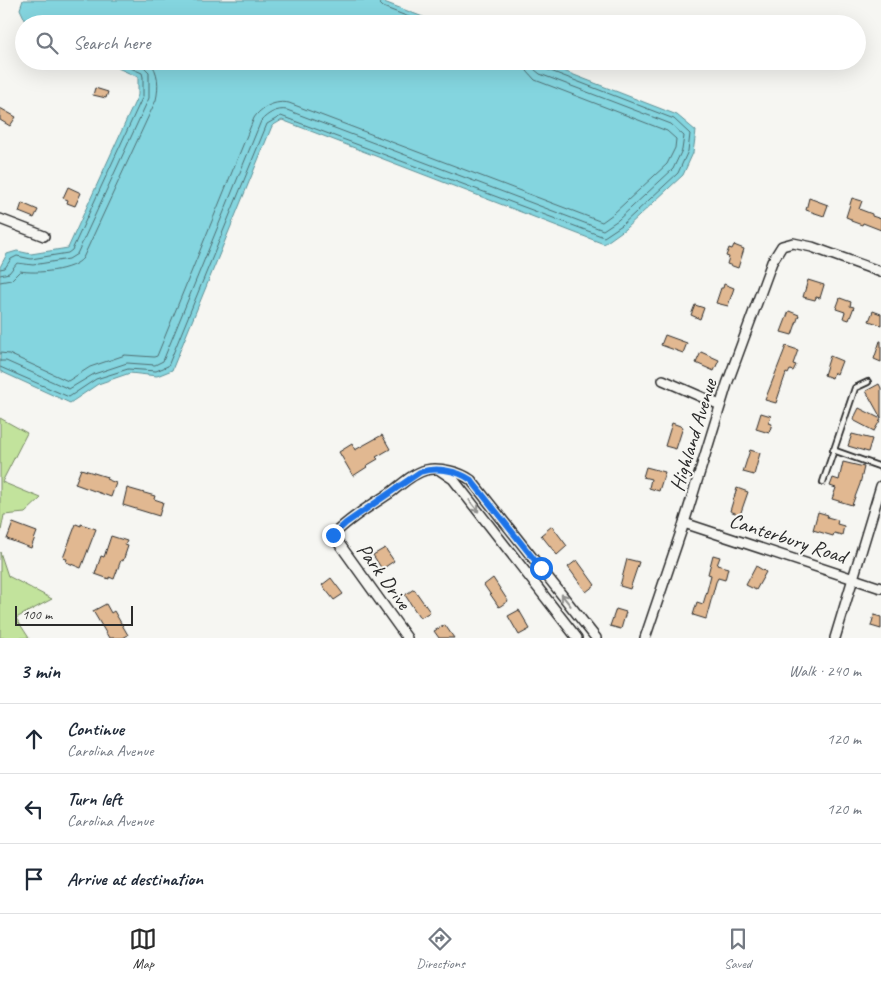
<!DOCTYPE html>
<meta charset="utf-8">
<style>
:root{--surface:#fff;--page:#f2f2f3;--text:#1f2937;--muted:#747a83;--line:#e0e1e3;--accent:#2b2b2b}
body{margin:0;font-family:Caveat,sans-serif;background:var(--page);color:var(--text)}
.scale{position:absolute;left:15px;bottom:12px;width:118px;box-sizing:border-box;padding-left:5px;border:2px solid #2b2b2b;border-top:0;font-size:14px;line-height:18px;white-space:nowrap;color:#2b2b2b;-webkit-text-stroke:4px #f6f6f2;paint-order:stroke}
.stop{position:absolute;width:15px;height:15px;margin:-11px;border:4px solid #1a73e8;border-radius:50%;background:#fff}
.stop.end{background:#1a73e8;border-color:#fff;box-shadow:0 1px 5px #0008}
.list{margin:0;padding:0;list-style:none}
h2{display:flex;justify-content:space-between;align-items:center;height:65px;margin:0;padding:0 20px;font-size:21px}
h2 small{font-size:16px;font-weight:400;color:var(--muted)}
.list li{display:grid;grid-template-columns:32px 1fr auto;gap:15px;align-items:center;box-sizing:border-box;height:70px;padding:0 20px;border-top:1px solid var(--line)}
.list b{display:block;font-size:19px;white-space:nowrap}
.list p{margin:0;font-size:16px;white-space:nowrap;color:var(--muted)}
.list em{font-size:16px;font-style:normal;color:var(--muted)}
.icon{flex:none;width:28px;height:28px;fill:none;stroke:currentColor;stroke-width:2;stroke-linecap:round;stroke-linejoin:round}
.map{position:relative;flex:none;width:881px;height:638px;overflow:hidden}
.search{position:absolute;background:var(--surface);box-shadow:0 5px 20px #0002;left:15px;right:15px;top:15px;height:55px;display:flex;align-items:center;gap:12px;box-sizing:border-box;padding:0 18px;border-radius:28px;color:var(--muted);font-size:19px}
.sheet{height:275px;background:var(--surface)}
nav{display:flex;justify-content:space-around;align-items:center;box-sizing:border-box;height:70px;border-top:1px solid var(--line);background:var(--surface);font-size:14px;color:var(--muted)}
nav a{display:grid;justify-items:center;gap:2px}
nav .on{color:var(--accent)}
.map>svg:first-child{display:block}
.green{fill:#c2e39c;stroke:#768764}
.water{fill:#84d5df;stroke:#609197}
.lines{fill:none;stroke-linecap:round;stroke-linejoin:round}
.shore{stroke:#4f6f73;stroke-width:1}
.building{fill:#e1b891;stroke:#2b2b2b}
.lane-casing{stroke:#2b2b2b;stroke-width:8}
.street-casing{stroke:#2b2b2b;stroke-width:12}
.lane{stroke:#f6f6f2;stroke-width:4.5}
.street{stroke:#f6f6f2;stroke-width:9}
.oneway{stroke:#90908e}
.route{stroke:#1a73e8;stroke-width:6}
.labels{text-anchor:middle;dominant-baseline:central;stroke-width:4;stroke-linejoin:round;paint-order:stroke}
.street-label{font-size:21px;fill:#2b2b2b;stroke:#f6f6f2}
</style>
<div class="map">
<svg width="881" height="638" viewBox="0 0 881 638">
<rect width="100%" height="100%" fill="#f6f6f2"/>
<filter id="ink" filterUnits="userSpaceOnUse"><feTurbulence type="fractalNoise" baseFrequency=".02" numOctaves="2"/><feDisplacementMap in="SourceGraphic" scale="10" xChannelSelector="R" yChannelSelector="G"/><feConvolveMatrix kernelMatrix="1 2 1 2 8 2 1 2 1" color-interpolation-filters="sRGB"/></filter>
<g filter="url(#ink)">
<g class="green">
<path d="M0 418 27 433 2 482 41 498 25 513 4 515 0 536Z"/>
<path d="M0 552 8 576 52 599 16 618 29 638H0Z"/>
</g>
<g class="water">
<path d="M23 0H379L441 24H28L26 22 20 9Z"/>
<path d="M102 61H538L677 115 696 131 693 153 683 175 625 229 604 244 282 120 272 126 172 370 157 376 130 373 98 384 70 403 0 371V267L7 254 17 251 31 254 68 248 138 95V77Z"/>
</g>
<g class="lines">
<g class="shore">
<path d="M379 0 380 4 383 7 427 24"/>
<path d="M0 269 5 268 11 259 17 256 31 259 68 253 72 250 143 96V77L142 73 115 61"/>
<path d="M0 275 9 273 17 263 33 265 69 259 77 254 149 98V72L144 67 131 61"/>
<path d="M0 282 11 280 20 271C36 274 73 271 83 258L156 100C159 87 159 71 149 61"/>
<path d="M0 353 9 354 68 381 90 367 125 355 154 357 157 356 254 118C261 107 276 100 289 103L602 222 613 214 667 164 675 148 676 139 667 131 535 80 527 71 525 61"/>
<path d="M0 361H6L69 389 94 374 127 363 155 365 163 361 261 121C267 114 277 108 287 110L603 230 618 220 673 169 682 150 684 136 671 124 540 74 534 69 533 61"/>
<path d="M0 367 69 397 96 379 128 369 156 371 168 366 267 124 281 116 604 237 622 225 678 173 688 151 690 134 674 119 543 68 539 65V61"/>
</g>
</g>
<g class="building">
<path d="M95 88 108 92 106 98 93 95Z"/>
<path d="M0 108 16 117 10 126 0 120Z"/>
<path d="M68 187 81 193 75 206 67 203 68 200 63 198Z"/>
<path d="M809 198 828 205 824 216 806 210Z"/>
<path d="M852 198 862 201 859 209 872 214V216L881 219V230L863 223 862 225 851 221V219L846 217Z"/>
<path d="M22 203 38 210 34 218 19 212Z"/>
<path d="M734 245 744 249 738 268 727 264 729 257 726 256 729 248 732 249Z"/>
<path d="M808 280 824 285 820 298 816 297 815 300 803 297Z"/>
<path d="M724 284 734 288 728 306 716 303 721 288H723Z"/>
<path d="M840 298 851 302 850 306 854 307 849 320 843 318 845 312 836 309Z"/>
<path d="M695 305 704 308 700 319 691 315Z"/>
<path d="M789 311 799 315 792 335 781 332Z"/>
<path d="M873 311 881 314V325L869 321Z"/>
<path d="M665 335 687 343 683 353 661 345Z"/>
<path d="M880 341H881V362L874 359Z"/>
<path d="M786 346 798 350 793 364 796 365 793 371 790 370 788 374 786 373 776 403 765 400Z"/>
<path d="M701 352 719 360 714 371 696 363Z"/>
<path d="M830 356 842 361 837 374 834 372 832 378 824 375Z"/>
<path d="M879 384 881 388V418L866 391Z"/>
<path d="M859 408 881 419 874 431 853 420Z"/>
<path d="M761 413 771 416 768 423 772 424 769 433 756 429Z"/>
<path d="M672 423 683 427 676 449 665 446Z"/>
<path d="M852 434 872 439 868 452 848 446Z"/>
<path d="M382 435 390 449 376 457 378 459 366 466 367 467 353 476 339 452 352 444 355 450Z"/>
<path d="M750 450 760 453 754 475 743 472Z"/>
<path d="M843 462 864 467 860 484 852 505 832 499 836 488 830 486 833 478 839 480Z"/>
<path d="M646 467 665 472 659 491 649 488 651 479 643 477Z"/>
<path d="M81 469 107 477 106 479 116 483 111 497 75 484Z"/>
<path d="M127 488 155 496 154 499 163 502 159 516 123 505Z"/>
<path d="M737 488 748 492 740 515 730 511Z"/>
<path d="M818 512 828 515 827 517 838 520 837 524 844 526 842 535 834 533 833 536 813 530Z"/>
<path d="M13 523 37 532 31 548 7 539Z"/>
<path d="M76 524 81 526V524L96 529 81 568 66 562 67 559 63 558Z"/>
<path d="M552 526 567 546 557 555 541 535Z"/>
<path d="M111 536 127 541 125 545 128 546 123 561 121 560 114 579 109 577V579L95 574 101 556 104 557Z"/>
<path d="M385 548 394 561 382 569 373 555Z"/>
<path d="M713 555 720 557 717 565 728 568 725 580 718 578 716 582 706 619 693 615 697 602 703 604 707 591 711 575 708 574Z"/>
<path d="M627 559 639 562 630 589 620 586Z"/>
<path d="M577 560 595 585 586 592 568 567Z"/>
<path d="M756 566 766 572 756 590 746 585Z"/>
<path d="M331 578 343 594 334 600 322 585Z"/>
<path d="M493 578 508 601 499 607 484 585Z"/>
<path d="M414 589 430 612 420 618 405 595Z"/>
<path d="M106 604 111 613 114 611 128 635 123 638H109L93 611Z"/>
<path d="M616 609 626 612 621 629 610 626Z"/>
<path d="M519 610 530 629 519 635 508 616Z"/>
<path d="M874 615 881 617V629L871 626Z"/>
<path d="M445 625 454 638H439L434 631Z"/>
</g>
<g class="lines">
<g class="lane-casing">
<g id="lane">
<path d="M833 450 881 467"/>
<path d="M823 482 855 388 868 382"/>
</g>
</g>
<g class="street-casing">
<g id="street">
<path d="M0 219 44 236"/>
<path d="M663 380 720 405"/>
<path d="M441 471 453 479 577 638"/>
<path d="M684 523 881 588"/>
<path d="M407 638 333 535C350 518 370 506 390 493 401 485 413 473 426 470 440 467 460 472 471 480L596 638"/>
<path d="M645 638 684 523 727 384 772 262 782 246 793 243 812 247 881 272"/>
<path d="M835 638 881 486"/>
</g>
</g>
<use href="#lane" class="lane"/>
<use href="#street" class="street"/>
</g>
<defs><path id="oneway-shaft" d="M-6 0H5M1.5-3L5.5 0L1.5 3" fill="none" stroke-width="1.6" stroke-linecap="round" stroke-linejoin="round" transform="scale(1.25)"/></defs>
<g class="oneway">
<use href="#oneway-shaft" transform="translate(474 506) rotate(52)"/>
<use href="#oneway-shaft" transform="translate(566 600) rotate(-128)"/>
</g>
</g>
<g class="lines" filter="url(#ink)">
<path class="route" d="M333 535 346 523 420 472C436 467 457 470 471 480L541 568"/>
</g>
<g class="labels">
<g class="street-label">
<text transform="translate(693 435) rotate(-73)">Highland Avenue</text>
<text transform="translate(788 538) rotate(18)">Canterbury Road</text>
<text transform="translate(384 576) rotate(54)">Park Drive</text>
</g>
</g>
</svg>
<div class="scale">100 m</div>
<div class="stop" style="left:541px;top:568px"></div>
<div class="stop end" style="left:333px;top:535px"></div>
<div class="search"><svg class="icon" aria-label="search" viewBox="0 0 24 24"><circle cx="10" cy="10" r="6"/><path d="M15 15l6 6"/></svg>Search here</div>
</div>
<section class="sheet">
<h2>3 min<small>Walk · 240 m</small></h2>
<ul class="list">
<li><svg class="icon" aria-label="ahead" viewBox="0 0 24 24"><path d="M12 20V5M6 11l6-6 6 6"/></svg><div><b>Continue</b><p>Carolina Avenue</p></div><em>120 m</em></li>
<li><svg class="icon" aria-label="left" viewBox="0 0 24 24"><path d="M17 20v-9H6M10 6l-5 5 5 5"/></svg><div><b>Turn left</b><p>Carolina Avenue</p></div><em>120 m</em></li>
<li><svg class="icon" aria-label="arrive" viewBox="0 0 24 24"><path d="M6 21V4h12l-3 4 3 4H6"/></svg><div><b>Arrive at destination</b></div></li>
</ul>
</section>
<nav>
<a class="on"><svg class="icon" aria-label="map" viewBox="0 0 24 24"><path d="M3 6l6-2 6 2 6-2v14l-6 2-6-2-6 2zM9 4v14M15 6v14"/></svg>Map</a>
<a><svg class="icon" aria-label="directions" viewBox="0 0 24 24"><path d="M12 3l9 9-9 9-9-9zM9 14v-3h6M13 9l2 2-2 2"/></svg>Directions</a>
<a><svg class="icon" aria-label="saved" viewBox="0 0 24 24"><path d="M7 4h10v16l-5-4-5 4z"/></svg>Saved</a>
</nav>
